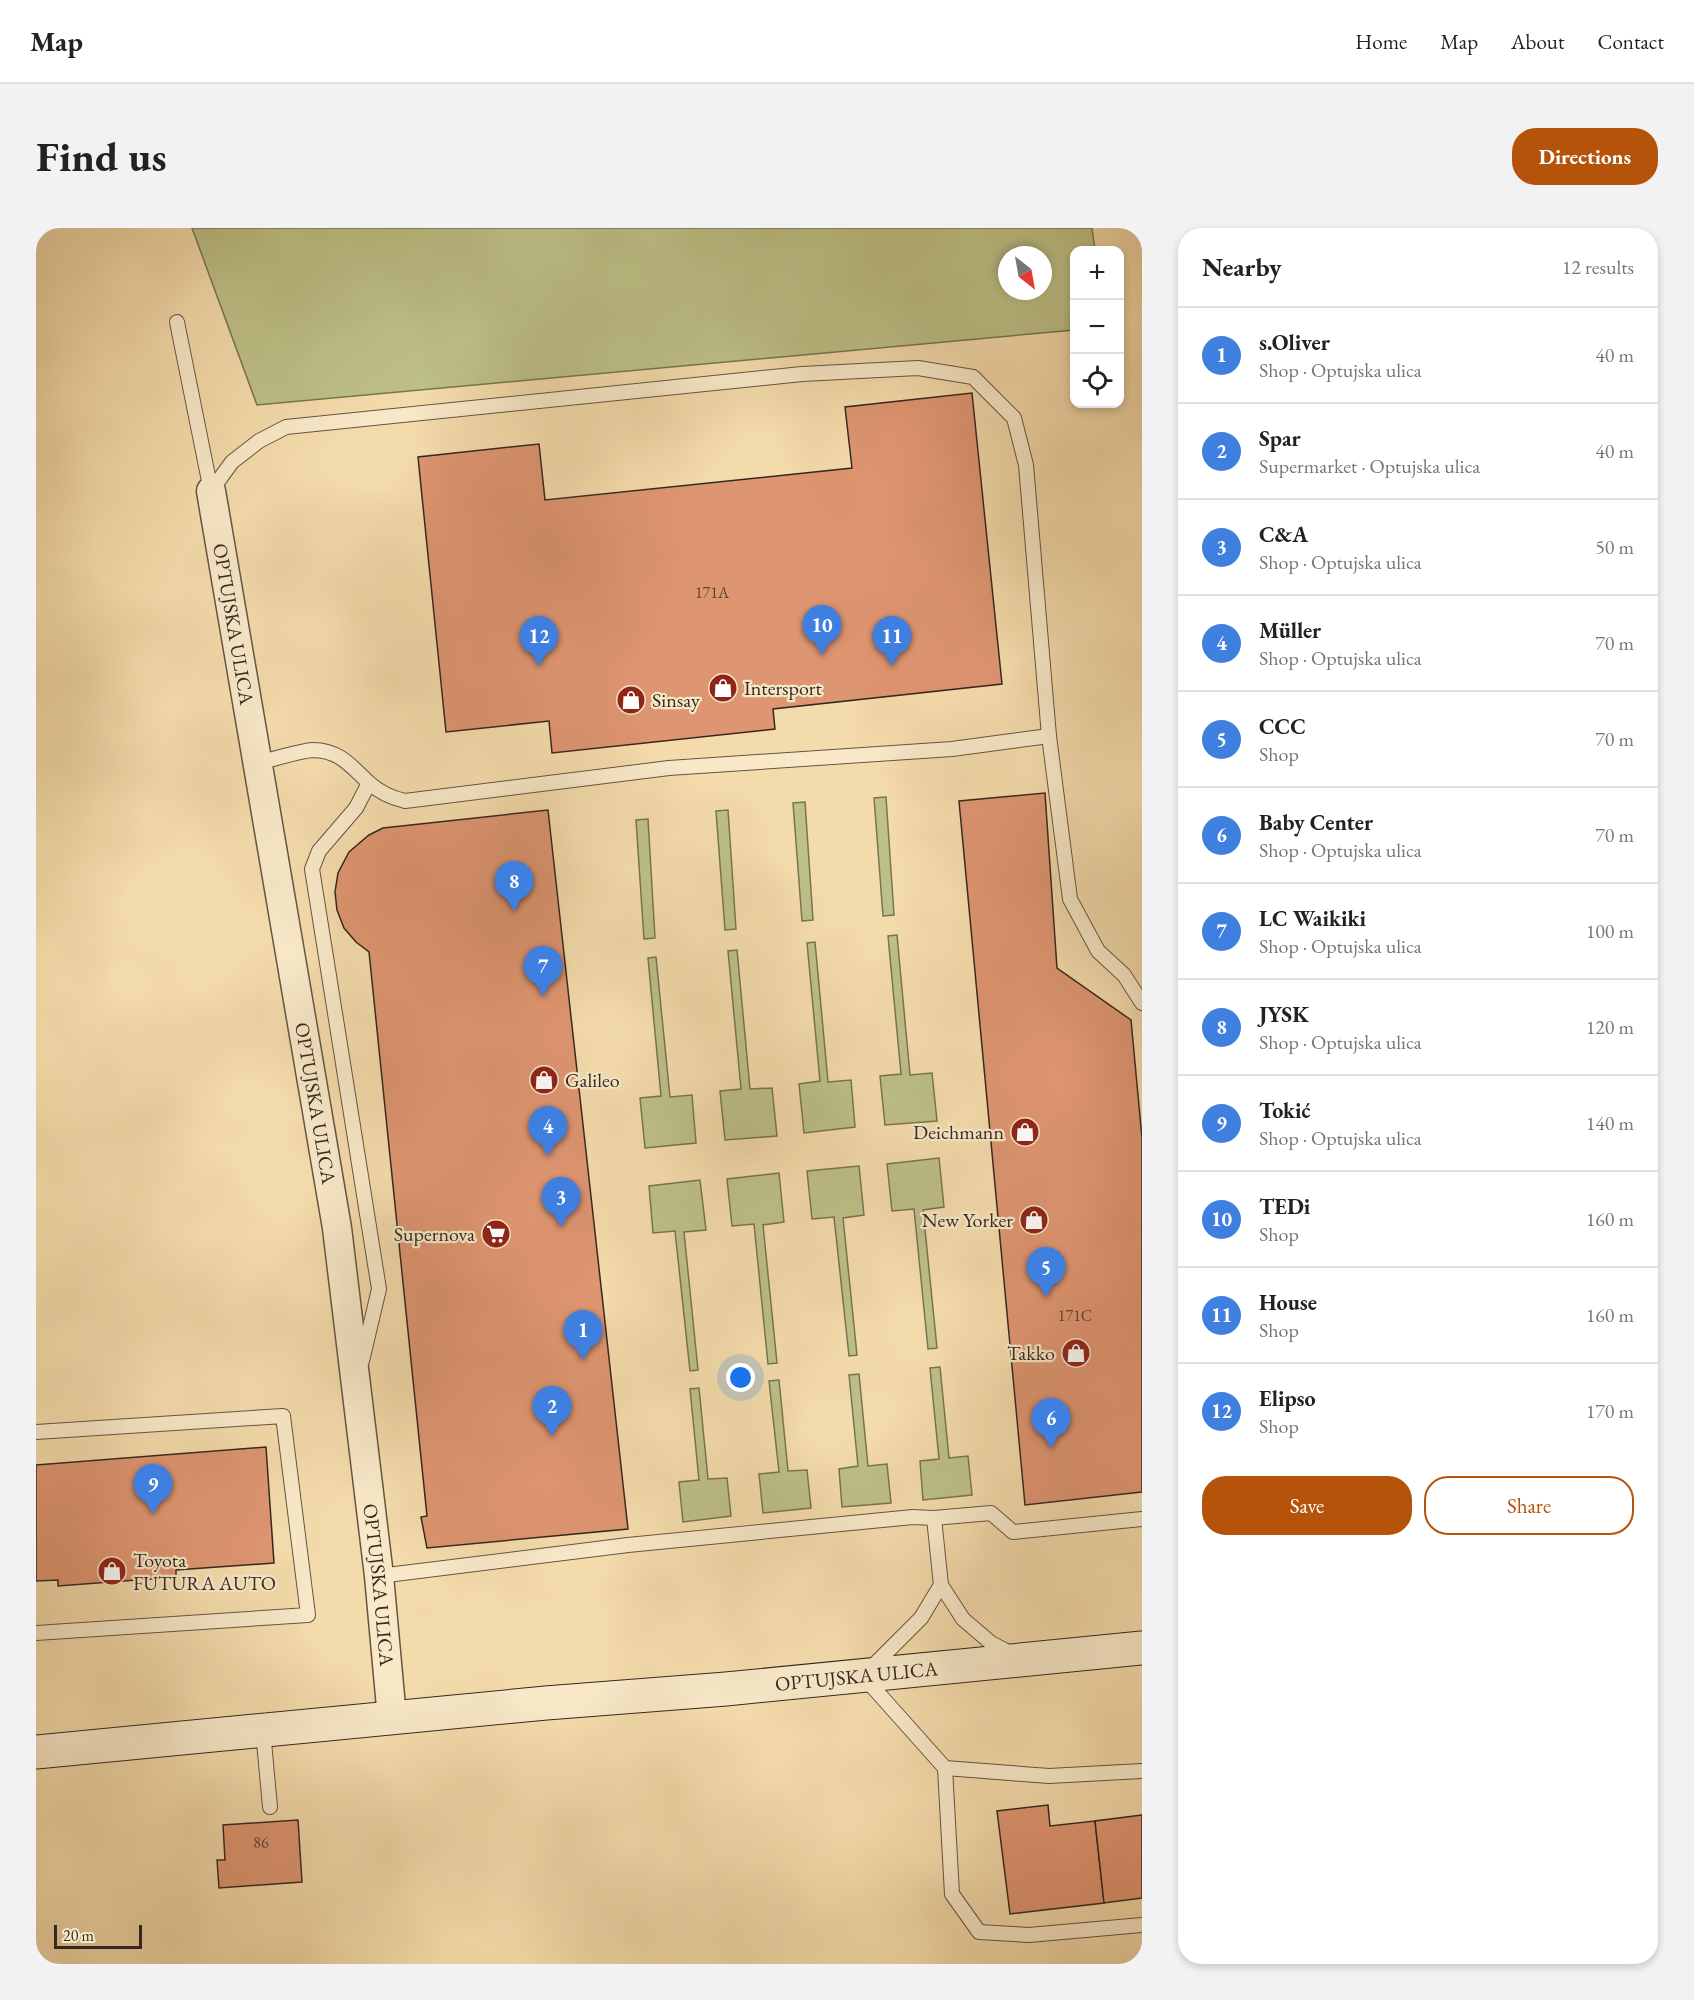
<!DOCTYPE html>
<meta charset="utf-8">
<style>
:root{--surface:#fff;--page:#f2f2f2;--text:#222;--muted:#767676;--line:#e0e0e0;--accent:#b45309}
body{margin:0;font-family:"EB Garamond",serif;background:var(--page);color:var(--text)}
.controls{position:absolute;right:18px;top:18px;display:grid;overflow:hidden;border-radius:12px;box-shadow:0 3px 9px #0003}
.controls button{width:54px;height:54px;display:grid;place-items:center;padding:0;border:0;border-bottom:2px solid var(--line);background:var(--surface);color:var(--text);font:30px sans-serif}
.compass{position:absolute;left:962px;top:18px;width:54px;height:54px;border-radius:50%;background:var(--surface);box-shadow:0 3px 9px #0003;rotate:149deg}
.scale{position:absolute;left:18px;bottom:15px;width:88px;box-sizing:border-box;padding-left:6px;border:3px solid #342820;border-top:0;font-size:16px;line-height:21px;white-space:nowrap;color:#342820;-webkit-text-stroke:4px #f8e8c8;paint-order:stroke}
.you{position:absolute;left:705px;top:1150px;width:21px;height:21px;margin:-15px;border:4px solid #fff;border-radius:50%;background:#1a73e8;box-shadow:0 0 0 9px #1a73e833}
.badge{display:grid;place-items:center;width:39px;height:39px;border-radius:50%;background:var(--accent);color:#fff;font-size:20px;font-weight:700}
.pin{position:absolute;translate:-50% -50px;filter:drop-shadow(0 2px 3px #0008)}
.pin::after{content:'';position:absolute;top:32px;width:21px;height:18px;background:inherit;clip-path:polygon(0 0,100% 0,50% 100%)}
.list{margin:0;padding:0;list-style:none}
h2{display:flex;justify-content:space-between;align-items:center;height:78px;margin:0;padding:0 24px;font-size:26px}
h2 small{font-size:20px;font-weight:400;color:var(--muted)}
.list li{display:grid;grid-template-columns:39px 1fr auto;gap:18px;align-items:center;box-sizing:border-box;height:96px;padding:0 24px;border-top:2px solid var(--line)}
.list b{display:block;font-size:22px;white-space:nowrap}
.list p{margin:0;font-size:20px;white-space:nowrap;color:var(--muted)}
.list em{font-size:20px;font-style:normal;color:var(--muted)}
.actions{display:flex;gap:12px;padding:18px 24px}
.actions a{flex:1;padding:14px 0;border:2px solid var(--accent);border-radius:24px;text-align:center;font-size:21px;color:var(--accent)}
.actions .main{background:var(--accent);color:#fff}
.icon{flex:none;width:33px;height:33px;fill:none;stroke:currentColor;stroke-width:2;stroke-linecap:round;stroke-linejoin:round}
.map{position:relative;flex:none;width:1106px;height:1736px;overflow:hidden;border-radius:24px}
header{display:flex;align-items:center;gap:36px;box-sizing:border-box;height:84px;padding:0 30px;background:var(--surface);border-bottom:2px solid var(--line)}
header strong{font-size:28px}
nav{display:flex;gap:33px;margin-inline-start:auto;font-size:21px}
.intro{display:flex;align-items:center;justify-content:space-between;box-sizing:border-box;height:144px;padding:0 36px}
h1{margin:0;font-size:42px}
.button{padding:15px 27px;border-radius:24px;background:var(--accent);color:#fff;font-size:21px;font-weight:700}
main{display:flex;gap:36px;padding:0 36px}
aside{flex:1;background:var(--surface);border-radius:24px;box-shadow:0 3px 9px #0003}
.map>svg:first-child{display:block}
.green{fill:#bdc087;stroke:#787454;stroke-width:1.5;fill-rule:evenodd}
.building{fill:#de9571;stroke:#342820;stroke-width:1.5}
.lines{fill:none;stroke-linecap:round;stroke-linejoin:round}
.service-casing{stroke:#645543;stroke-width:16}
.minor-casing{stroke:#645543;stroke-width:31}
.secondary-casing{stroke:#342820;stroke-width:35}
.service{stroke:#f8e8c8;stroke-width:14}
.minor{stroke:#f8e8c8;stroke-width:28}
.secondary{stroke:#f8e8c8;stroke-width:33}
.labels{text-anchor:middle;dominant-baseline:central;stroke-width:4.5;stroke-linejoin:round;paint-order:stroke}
.number-label{font-size:16px;fill:#5e4334}
.street-label{font-size:20px;fill:#342820;stroke:#f8e8c8}
.poi-label{font-size:20px;fill:#342820;stroke:#f8e8c8;text-anchor:start}
</style>
<header>
<strong>Map</strong>
<nav><a>Home</a><a>Map</a><a>About</a><a>Contact</a></nav>
</header>
<div class="intro"><h1>Find us</h1><a class="button">Directions</a></div>
<main>
<div class="map">
<svg width="1106" height="1736" viewBox="0 0 1106 1736">
<rect width="100%" height="100%" fill="#f4dbab"/>
<filter id="stains"><feTurbulence type="fractalNoise" baseFrequency=".00333" numOctaves="4"/><feColorMatrix values="0 0 0 0 .2 0 0 0 0 .09 0 0 0 0 .02 0 0 0 .5 -.17"/></filter>
<radialGradient id="worn" r=".72"><stop offset=".6" stop-color="#630" stop-opacity="0"/><stop offset="1" stop-color="#630" stop-opacity=".3"/></radialGradient>
<g class="green">
<path d="M156 0H1056L1059 22H1038V102L221 177ZM971 27H1007V63H971Z"/>
<path d="M850 569 858 687 847 688 838 570Z"/>
<path d="M769 574 777 692 766 693 757 575Z"/>
<path d="M692 582 700 701 689 702 680 583Z"/>
<path d="M612 591 619 710 608 711 600 592Z"/>
<path d="M861 707 874 847 896 845 901 893 849 897 844 848 865 846 852 708Z"/>
<path d="M779 714 792 854 815 852 819 899 768 905 763 856 784 853 771 715Z"/>
<path d="M701 722 714 861 736 860 741 908 689 912 684 863 705 861 692 723Z"/>
<path d="M620 729 634 869 656 867 660 915 609 920 604 870 625 868 612 730Z"/>
<path d="M903 930 908 979 887 982 901 1120 892 1121 878 981 856 983 851 936Z"/>
<path d="M823 938 828 987 807 990 821 1127 813 1128 798 989 776 991 771 943Z"/>
<path d="M743 945 748 994 727 997 741 1135 732 1136 718 996 696 998 691 951Z"/>
<path d="M664 952 670 1002 648 1004 662 1142 654 1143 639 1003 617 1005 613 958Z"/>
<path d="M904 1139 913 1230 932 1228 936 1267 887 1272 884 1233 903 1231 894 1140Z"/>
<path d="M823 1146 832 1238 851 1236 855 1275 806 1279 803 1241 822 1238 813 1147Z"/>
<path d="M743 1152 752 1243 771 1242 775 1280 727 1285 723 1246 743 1244 733 1153Z"/>
<path d="M663 1160 672 1251 691 1250 695 1288 647 1294 643 1254 663 1252 654 1161Z"/>
</g>
<g class="building">
<path d="M936 165 966 456 737 481 739 501 516 525 513 493 410 504 382 229 503 216 509 272 816 240 809 179Z"/>
<path d="M1009 565 1021 740 1095 792 1106 910V1264L989 1277 923 573Z"/>
<path d="M512 582 592 1301 391 1320 385 1289 391 1288 333 724 320 714 308 700 301 682 299 664 302 645 313 624 333 607 347 600Z"/>
<path d="M230 1219 238 1335 140 1342V1349L22 1358V1352L0 1353V1237Z"/>
<path d="M1012 1577 1014 1598 1059 1593 1068 1675 974 1686 961 1583Z"/>
<path d="M1106 1587V1670L1068 1675 1059 1593Z"/>
<path d="M262 1592 266 1654 183 1660 181 1632H189L187 1597Z"/>
</g>
<g class="lines">
<g class="service-casing">
<g id="service">
<path d="M141 94 175 263"/>
<path d="M175 263 196 234 223 213 250 199 766 146 882 140 937 149 978 190 990 237 1013 508 1034 671 1062 723 1088 747 1106 775"/>
<path d="M222 535C238 531 263 523 277 522 303 522 315 538 332 554 343 564 356 570 369 573L633 540 916 521 1013 508"/>
<path d="M326 1133 343 1061 276 641 283 623 320 580 333 555"/>
<path d="M0 1204 247 1188 272 1387 0 1405"/>
<path d="M898 1290 905 1357 927 1391 955 1415 976 1426"/>
<path d="M343 1348 592 1317 877 1289 898 1290 955 1285 977 1304 1106 1291"/>
<path d="M905 1357 885 1390 827 1448 909 1540 1013 1548 1106 1543"/>
<path d="M227 1503 234 1579"/>
<path d="M909 1540 916 1666 943 1704 993 1707 1106 1697"/>
</g>
</g>
<g class="minor-casing">
<g id="minor">
<path id="s1" d="M175 263 301 1000 343 1348 356 1490"/>
</g>
</g>
<g class="secondary-casing">
<g id="secondary">
<path id="s2" d="M0 1524 510 1475 690 1461 1106 1420"/>
</g>
</g>
<use href="#service" class="service"/>
<use href="#minor" class="minor"/>
<use href="#secondary" class="secondary"/>
</g>
<defs>
<g id="shop-disc" transform="scale(1.5)"><circle r="9.5" fill="#8f2418" stroke="#f8e8c8"/><path d="M-5-2.5h2.3a2.7 3.5 0 0 1 5.4 0H5L5.5 6h-11ZM-1.5-2.5h3a1.5 2.3 0 0 0-3 0Z" fill="#fff"/></g>
<g id="supermarket-disc" transform="scale(1.5)"><circle r="9.5" fill="#8f2418" stroke="#f8e8c8"/><path d="M-6-5.5h2.5l.6 2H6L4.5 2H-2.5L-4.4-4H-6ZM-1.5 3.2a1.3 1.3 0 1 0 .1 0ZM3 3.2a1.3 1.3 0 1 0 .1 0Z" fill="#fff"/></g>
</defs>
<g fill-rule="evenodd">
<use href="#shop-disc" x="687" y="460"/>
<use href="#shop-disc" x="595" y="472"/>
<use href="#shop-disc" x="508" y="852"/>
<use href="#shop-disc" x="989" y="904"/>
<use href="#shop-disc" x="998" y="992"/>
<use href="#supermarket-disc" x="460" y="1006"/>
<use href="#shop-disc" x="1040" y="1125"/>
<use href="#shop-disc" x="76" y="1343"/>
</g>
<g class="labels">
<g class="number-label">
<text x="676" y="364">171A</text>
<text x="1039" y="1087">171C</text>
<text x="225" y="1614">86</text>
</g>
<g class="street-label">
<text stroke="none"><textPath href="#s1" startOffset="135">OPTUJSKA ULICA</textPath></text>
<text stroke="none"><textPath href="#s1" startOffset="621">OPTUJSKA ULICA</textPath></text>
<text stroke="none"><textPath href="#s1" startOffset="1107">OPTUJSKA ULICA</textPath></text>
<text stroke="none"><textPath href="#s2" startOffset="824">OPTUJSKA ULICA</textPath></text>
</g>
<g class="poi-label">
<text x="708" y="460">Intersport</text>
<text x="616" y="472">Sinsay</text>
<text x="529" y="852">Galileo</text>
<text x="968" y="904" text-anchor="end">Deichmann</text>
<text x="977" y="992" text-anchor="end">New Yorker</text>
<text x="439" y="1006" text-anchor="end">Supernova</text>
<text x="1019" y="1125" text-anchor="end">Takko</text>
<text x="97" y="1332">Toyota<tspan x="97" dy="23">FUTURA AUTO</tspan></text>
</g>
</g>
<rect width="100%" height="100%" filter="url(#stains)"/>
<rect width="100%" height="100%" fill="url(#worn)"/>
</svg>
<div class="controls">
<button>+</button>
<button>−</button>
<button><svg class="icon" aria-label="locate" viewBox="0 0 24 24"><circle cx="12" cy="12" r="6"/><path d="M12 2v4M12 18v4M2 12h4M18 12h4"/></svg></button>
</div>
<svg class="compass" viewBox="-18 -18 36 36"><path d="M0-13l5 13h-10z" fill="#e53935"/><path d="M0 13l5-13h-10z" fill="#767676"/></svg>
<div class="scale">20 m</div>
<div class="you"></div>
<div class="pin badge" style="left:547px;top:1132px;background:#3f7fe0">1</div>
<div class="pin badge" style="left:516px;top:1208px;background:#3f7fe0">2</div>
<div class="pin badge" style="left:525px;top:999px;background:#3f7fe0">3</div>
<div class="pin badge" style="left:512px;top:928px;background:#3f7fe0">4</div>
<div class="pin badge" style="left:1010px;top:1069px;background:#3f7fe0">5</div>
<div class="pin badge" style="left:1015px;top:1220px;background:#3f7fe0">6</div>
<div class="pin badge" style="left:507px;top:768px;background:#3f7fe0">7</div>
<div class="pin badge" style="left:478px;top:683px;background:#3f7fe0">8</div>
<div class="pin badge" style="left:117px;top:1286px;background:#3f7fe0">9</div>
<div class="pin badge" style="left:786px;top:427px;background:#3f7fe0">10</div>
<div class="pin badge" style="left:856px;top:438px;background:#3f7fe0">11</div>
<div class="pin badge" style="left:503px;top:438px;background:#3f7fe0">12</div>
</div>
<aside>
<h2>Nearby<small>12 results</small></h2>
<ul class="list">
<li><span class="badge" style="background:#3f7fe0">1</span><div><b>s.Oliver</b><p>Shop · Optujska ulica</p></div><em>40 m</em></li>
<li><span class="badge" style="background:#3f7fe0">2</span><div><b>Spar</b><p>Supermarket · Optujska ulica</p></div><em>40 m</em></li>
<li><span class="badge" style="background:#3f7fe0">3</span><div><b>C&amp;A</b><p>Shop · Optujska ulica</p></div><em>50 m</em></li>
<li><span class="badge" style="background:#3f7fe0">4</span><div><b>Müller</b><p>Shop · Optujska ulica</p></div><em>70 m</em></li>
<li><span class="badge" style="background:#3f7fe0">5</span><div><b>CCC</b><p>Shop</p></div><em>70 m</em></li>
<li><span class="badge" style="background:#3f7fe0">6</span><div><b>Baby Center</b><p>Shop · Optujska ulica</p></div><em>70 m</em></li>
<li><span class="badge" style="background:#3f7fe0">7</span><div><b>LC Waikiki</b><p>Shop · Optujska ulica</p></div><em>100 m</em></li>
<li><span class="badge" style="background:#3f7fe0">8</span><div><b>JYSK</b><p>Shop · Optujska ulica</p></div><em>120 m</em></li>
<li><span class="badge" style="background:#3f7fe0">9</span><div><b>Tokić</b><p>Shop · Optujska ulica</p></div><em>140 m</em></li>
<li><span class="badge" style="background:#3f7fe0">10</span><div><b>TEDi</b><p>Shop</p></div><em>160 m</em></li>
<li><span class="badge" style="background:#3f7fe0">11</span><div><b>House</b><p>Shop</p></div><em>160 m</em></li>
<li><span class="badge" style="background:#3f7fe0">12</span><div><b>Elipso</b><p>Shop</p></div><em>170 m</em></li>
</ul>
<div class="actions"><a class="main">Save</a><a>Share</a></div>
</aside>
</main>
